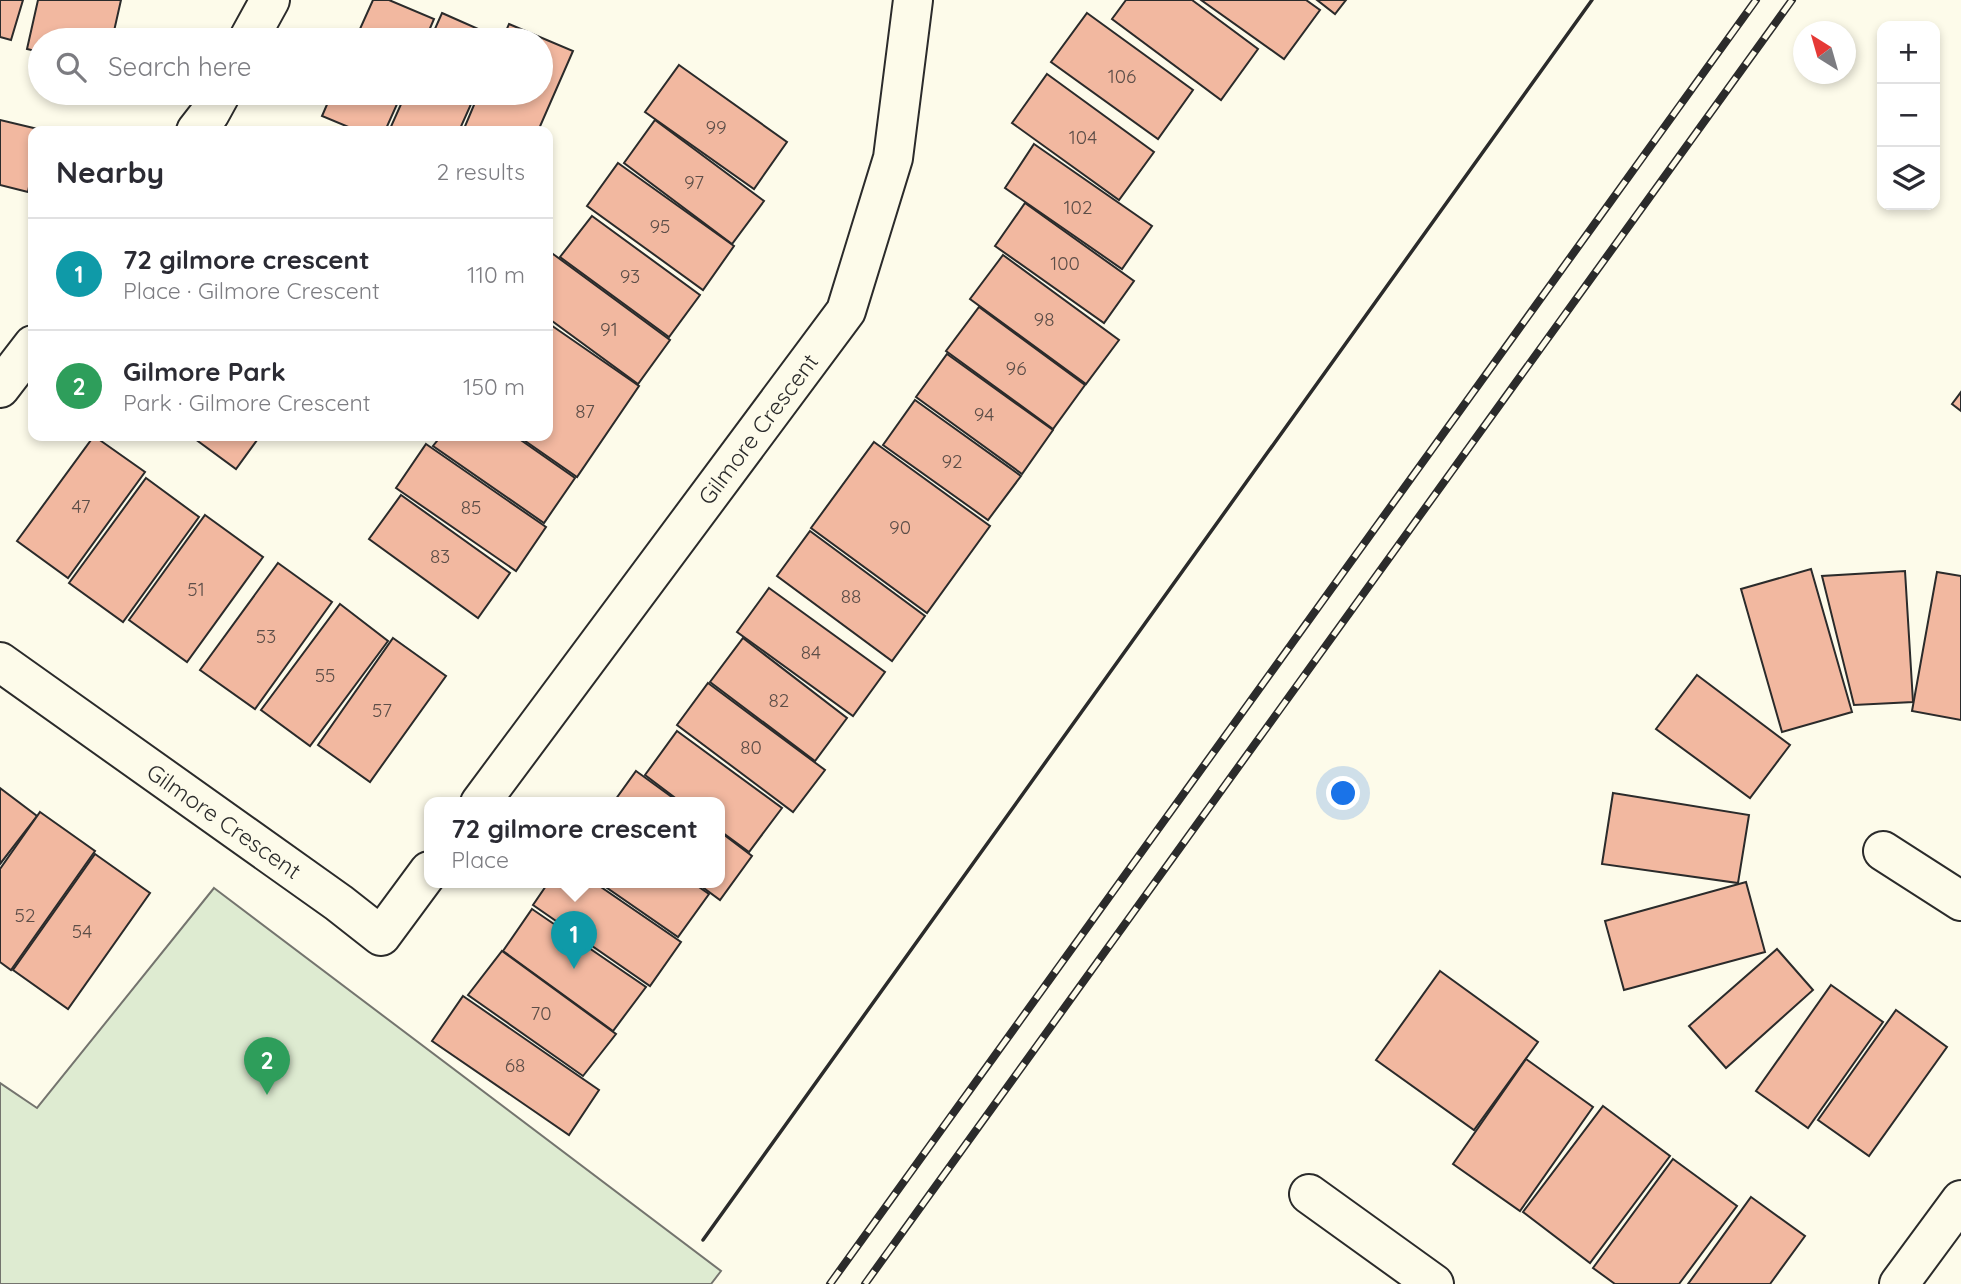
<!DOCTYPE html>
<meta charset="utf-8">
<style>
:root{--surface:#fff;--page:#f7f7f7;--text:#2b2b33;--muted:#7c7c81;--line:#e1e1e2;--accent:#2563eb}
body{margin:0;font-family:Quicksand,sans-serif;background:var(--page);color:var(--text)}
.controls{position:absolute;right:21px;top:21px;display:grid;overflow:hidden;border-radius:14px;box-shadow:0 4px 10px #0003}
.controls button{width:63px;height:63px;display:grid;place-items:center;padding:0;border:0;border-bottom:2px solid var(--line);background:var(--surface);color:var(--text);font:35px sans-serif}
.compass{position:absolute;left:1793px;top:21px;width:63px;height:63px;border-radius:50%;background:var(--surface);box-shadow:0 4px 10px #0003;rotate:323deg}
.you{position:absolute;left:1344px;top:794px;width:24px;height:24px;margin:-18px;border:5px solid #fff;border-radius:50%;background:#1a73e8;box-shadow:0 0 0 10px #1a73e833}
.badge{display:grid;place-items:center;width:46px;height:46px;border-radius:50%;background:var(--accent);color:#fff;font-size:23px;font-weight:700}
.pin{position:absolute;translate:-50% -58px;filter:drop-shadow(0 2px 4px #0008)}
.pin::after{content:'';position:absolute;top:37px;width:24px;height:21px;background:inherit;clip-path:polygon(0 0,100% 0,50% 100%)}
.popup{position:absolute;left:424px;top:797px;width:301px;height:91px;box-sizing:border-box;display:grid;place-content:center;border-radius:14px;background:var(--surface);filter:drop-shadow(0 2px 5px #0005);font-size:23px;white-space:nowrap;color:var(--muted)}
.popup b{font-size:26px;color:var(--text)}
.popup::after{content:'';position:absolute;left:50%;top:100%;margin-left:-14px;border:14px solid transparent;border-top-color:var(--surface)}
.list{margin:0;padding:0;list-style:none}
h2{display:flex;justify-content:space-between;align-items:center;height:91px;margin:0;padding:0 28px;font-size:30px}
h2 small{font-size:23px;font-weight:400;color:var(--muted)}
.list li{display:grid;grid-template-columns:46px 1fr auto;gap:21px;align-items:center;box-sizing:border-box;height:112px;padding:0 28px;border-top:2px solid var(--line)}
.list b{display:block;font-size:26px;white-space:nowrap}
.list p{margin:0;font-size:23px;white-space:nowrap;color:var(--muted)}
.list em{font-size:23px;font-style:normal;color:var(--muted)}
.icon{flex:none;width:38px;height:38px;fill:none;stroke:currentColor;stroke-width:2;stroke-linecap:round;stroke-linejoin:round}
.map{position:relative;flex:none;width:1961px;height:1284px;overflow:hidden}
.search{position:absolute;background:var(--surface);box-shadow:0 4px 10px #0003;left:28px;top:28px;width:525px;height:77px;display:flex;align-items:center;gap:18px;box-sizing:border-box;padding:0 24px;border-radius:38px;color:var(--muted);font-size:26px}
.panel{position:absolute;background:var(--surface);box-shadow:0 4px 10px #0003;left:28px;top:126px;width:525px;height:315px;border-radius:14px}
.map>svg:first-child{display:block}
.green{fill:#deebd1;stroke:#74746e;stroke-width:2}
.building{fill:#f2b8a0;stroke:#2b2b2b;stroke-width:2}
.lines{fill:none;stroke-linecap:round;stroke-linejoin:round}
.street-casing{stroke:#2b2b2b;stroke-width:42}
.street{stroke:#fdfbea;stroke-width:38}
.rail-casing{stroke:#2b2b2b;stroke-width:8}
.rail{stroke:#fdfbea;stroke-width:5;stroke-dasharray:16;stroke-linecap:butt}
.wall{stroke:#2b2b2b;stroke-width:3.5}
.labels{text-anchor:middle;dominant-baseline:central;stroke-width:5;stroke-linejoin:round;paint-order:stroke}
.number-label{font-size:19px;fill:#5d4e48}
.street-label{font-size:23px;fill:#2b2b2b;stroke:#fdfbea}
</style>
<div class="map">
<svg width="1961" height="1284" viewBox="0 0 1961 1284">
<rect width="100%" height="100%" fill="#fdfbea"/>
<path class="green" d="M214 888 721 1271 711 1284H0V1083L37 1108Z"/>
<g class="building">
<path d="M0 0H23L11 40 0 37Z"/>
<path d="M38 0H121L112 40H40V52L27 49Z"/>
<path d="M373 0H389L434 19 425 40H355Z"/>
<path d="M1126 0H1192L1258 49 1221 100 1112 19Z"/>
<path d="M1201 0H1306L1320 10 1284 59Z"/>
<path d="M1317 0H1346L1335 14Z"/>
<path d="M442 13 501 39 500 40H430Z"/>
<path d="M1087 13 1193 90 1158 139 1051 62Z"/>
<path d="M509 24 573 51 538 131H463L479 93H541V40H502Z"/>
<path d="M679 65 787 142 754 189 645 112Z"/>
<path d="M1047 74 1154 152 1119 200 1012 123Z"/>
<path d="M332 93H402L385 131H358L322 116Z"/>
<path d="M406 93H476L459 131H389Z"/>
<path d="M0 120 42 130 33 131V167L28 192 0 185Z"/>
<path d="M655 120 764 201 732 244 624 163Z"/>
<path d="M1034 144 1152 226 1122 269 1005 188Z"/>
<path d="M618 163 734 246 703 290 587 206Z"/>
<path d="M1025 203 1134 281 1104 323 995 246Z"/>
<path d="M592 216 700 295 669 337 560 257Z"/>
<path d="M553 254 670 340 638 384 548 318V261Z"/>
<path d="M1003 255 1119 340 1086 384 970 299Z"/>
<path d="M979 307 1085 385 1053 429 946 351Z"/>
<path d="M548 323 639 386 577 477 518 436H548Z"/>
<path d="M947 354 1053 430 1022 474 916 397Z"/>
<path d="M1961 392V411L1952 404Z"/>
<path d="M915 400 1021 476 988 520 883 445Z"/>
<path d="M94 436 145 472 68 578 17 541Z"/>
<path d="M191 436H260L236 469Z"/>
<path d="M441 436H515L575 478 544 523 433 446Z"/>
<path d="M874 442 990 526 927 613 811 528Z"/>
<path d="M426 444 546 527 516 571 396 488Z"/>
<path d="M146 478 199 517 123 622 69 583Z"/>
<path d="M401 495 510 573 478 618 369 539Z"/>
<path d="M205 515 263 557 187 662 129 620Z"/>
<path d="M810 531 925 616 892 661 777 576Z"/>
<path d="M278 563 332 602 255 709 200 670Z"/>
<path d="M1811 569 1852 712 1782 732 1741 589Z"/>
<path d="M1905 571 1913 702 1854 705 1822 576Z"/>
<path d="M1937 572 1961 576V720L1912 711Z"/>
<path d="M769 588 885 672 853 716 737 632Z"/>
<path d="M340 604 388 641 310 746 261 710Z"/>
<path d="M393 638 446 676 370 782 318 745Z"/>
<path d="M743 638 847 718 815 761 710 682Z"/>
<path d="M1697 675 1790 745 1750 798 1656 729Z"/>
<path d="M708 683 825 770 793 812 677 725Z"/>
<path d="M677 731 782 808 749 852 719 830V803H682L645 775Z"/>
<path d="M636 771 680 803H613Z"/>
<path d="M0 788 37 816 0 864Z"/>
<path d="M1613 793 1749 815 1738 883 1602 864Z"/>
<path d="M40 812 95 851 11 970 0 962V869Z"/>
<path d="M719 831 752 856 720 900 697 883H719Z"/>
<path d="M95 854 150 893 68 1009 13 970Z"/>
<path d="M1746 882 1765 952 1624 990 1605 921Z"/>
<path d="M548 883H595L681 942 650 986 533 905Z"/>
<path d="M600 883H693L709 894 678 937Z"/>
<path d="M532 909 646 987 613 1031 503 951Z"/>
<path d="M1777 949 1813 990 1726 1068 1689 1026Z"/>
<path d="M502 951 616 1034 583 1076 468 995Z"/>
<path d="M1440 971 1538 1042 1474 1130 1376 1060Z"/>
<path d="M1831 985 1883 1022 1808 1128 1756 1091Z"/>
<path d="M463 996 599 1090 569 1135 432 1041Z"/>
<path d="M1896 1010 1947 1047 1869 1156 1818 1120Z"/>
<path d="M1526 1059 1593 1107 1520 1211 1453 1164Z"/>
<path d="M1603 1106 1670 1156 1590 1263 1523 1212Z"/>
<path d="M1673 1159 1737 1206 1679 1284H1615L1593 1268Z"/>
<path d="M1751 1197 1805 1236 1770 1284H1688Z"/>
</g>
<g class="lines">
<g class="street-casing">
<g id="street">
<path d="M248 40 270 0"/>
<path d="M196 131 210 113 221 93"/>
<path d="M0 388 33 345"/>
<path d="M0 662 339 903 381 936 429 871"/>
<path d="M480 803 846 311 893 158 913 0"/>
<path d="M1883 851 1961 901"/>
<path d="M1309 1194 1434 1284"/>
<path d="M1899 1284 1961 1200"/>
</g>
</g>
<use href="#street" class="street"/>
<g class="rail-casing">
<g id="rail">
<path d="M830 1284 1756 0"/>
<path d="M865 1284 1792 0"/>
</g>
</g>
<use href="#rail" class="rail"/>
<path class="wall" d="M703 1240 1592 0"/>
</g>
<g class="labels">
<g class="number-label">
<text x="1122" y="76">106</text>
<text x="716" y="127">99</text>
<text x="1083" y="137">104</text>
<text x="694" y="182">97</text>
<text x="1078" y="207">102</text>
<text x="660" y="226">95</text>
<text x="1065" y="263">100</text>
<text x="630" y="276">93</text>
<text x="1044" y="319">98</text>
<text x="609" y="329">91</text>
<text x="1016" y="368">96</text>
<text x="585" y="411">87</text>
<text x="984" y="414">94</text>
<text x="952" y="461">92</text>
<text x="81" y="506">47</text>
<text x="471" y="507">85</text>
<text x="900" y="527">90</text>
<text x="440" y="556">83</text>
<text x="196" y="589">51</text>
<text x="851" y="596">88</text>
<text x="266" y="636">53</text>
<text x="811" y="652">84</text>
<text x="325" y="675">55</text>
<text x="779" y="700">82</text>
<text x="382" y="710">57</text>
<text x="751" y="747">80</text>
<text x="25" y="915">52</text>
<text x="82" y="931">54</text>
<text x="541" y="1013">70</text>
<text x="515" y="1065">68</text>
</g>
<g class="street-label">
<text transform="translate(758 429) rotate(-53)">Gilmore Crescent</text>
<text transform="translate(224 821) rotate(35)">Gilmore Crescent</text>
</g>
</g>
</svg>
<div class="controls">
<button>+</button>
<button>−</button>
<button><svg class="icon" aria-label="layers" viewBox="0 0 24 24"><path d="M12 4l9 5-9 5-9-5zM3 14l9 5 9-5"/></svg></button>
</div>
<svg class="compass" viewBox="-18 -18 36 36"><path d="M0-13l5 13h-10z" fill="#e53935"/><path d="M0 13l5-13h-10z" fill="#7c7c81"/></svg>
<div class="you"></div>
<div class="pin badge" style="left:574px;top:969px;background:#0f9aa8">1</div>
<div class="popup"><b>72 gilmore crescent</b>Place</div>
<div class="pin badge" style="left:267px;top:1095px;background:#2e9e5b">2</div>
<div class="search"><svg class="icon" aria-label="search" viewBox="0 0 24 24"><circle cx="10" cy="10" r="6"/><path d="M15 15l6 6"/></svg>Search here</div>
<section class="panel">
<h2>Nearby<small>2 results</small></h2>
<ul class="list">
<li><span class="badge" style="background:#0f9aa8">1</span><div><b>72 gilmore crescent</b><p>Place · Gilmore Crescent</p></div><em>110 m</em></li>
<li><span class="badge" style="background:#2e9e5b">2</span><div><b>Gilmore Park</b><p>Park · Gilmore Crescent</p></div><em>150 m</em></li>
</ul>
</section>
</div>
